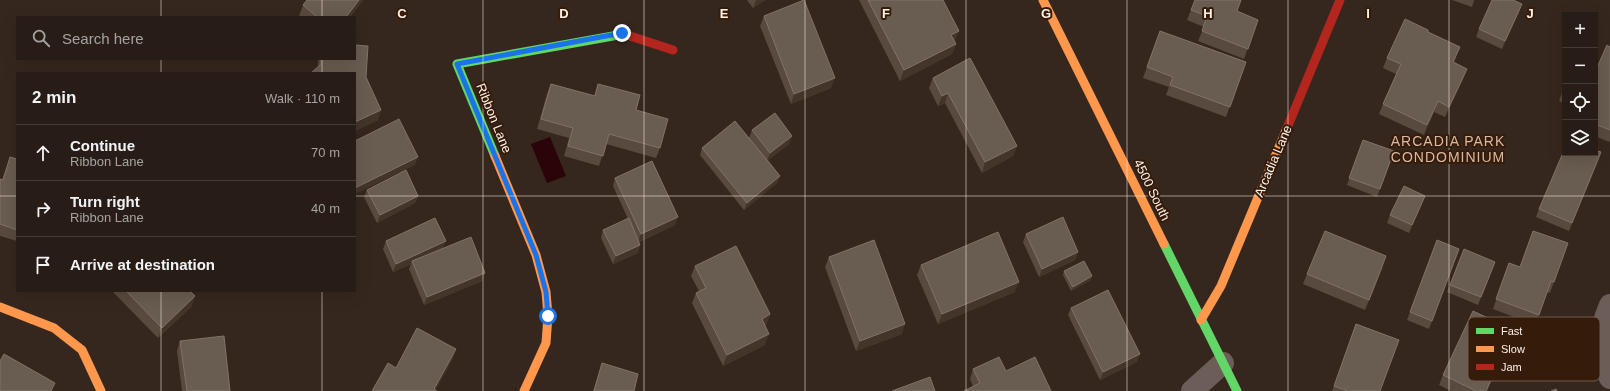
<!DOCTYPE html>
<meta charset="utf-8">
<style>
:root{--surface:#281d16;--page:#30261f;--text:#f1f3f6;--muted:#a5a2a1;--line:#443b35}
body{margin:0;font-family:Helvetica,sans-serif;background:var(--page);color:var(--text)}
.controls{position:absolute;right:12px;top:12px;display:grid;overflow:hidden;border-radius:0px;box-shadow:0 4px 16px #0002}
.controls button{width:36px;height:36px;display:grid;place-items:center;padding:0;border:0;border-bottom:1px solid var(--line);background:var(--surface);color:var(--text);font:20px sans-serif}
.stop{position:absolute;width:12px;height:12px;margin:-9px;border:3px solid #1a73e8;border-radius:50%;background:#fff}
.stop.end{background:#1a73e8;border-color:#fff;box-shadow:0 1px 4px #0008}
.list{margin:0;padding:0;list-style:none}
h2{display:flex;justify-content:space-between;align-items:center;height:52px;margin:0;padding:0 16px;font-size:17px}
h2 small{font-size:13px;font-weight:400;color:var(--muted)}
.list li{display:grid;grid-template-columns:26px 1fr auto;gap:12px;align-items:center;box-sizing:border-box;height:56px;padding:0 16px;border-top:1px solid var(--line)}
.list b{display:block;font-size:15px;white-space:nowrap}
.list p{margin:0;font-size:13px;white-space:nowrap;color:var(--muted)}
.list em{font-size:13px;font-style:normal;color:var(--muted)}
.icon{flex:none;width:22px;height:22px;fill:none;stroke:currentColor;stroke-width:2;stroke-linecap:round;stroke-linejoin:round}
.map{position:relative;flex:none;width:1610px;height:391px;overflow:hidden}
.search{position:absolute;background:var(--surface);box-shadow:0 4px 16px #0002;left:16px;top:16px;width:340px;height:44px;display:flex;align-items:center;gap:10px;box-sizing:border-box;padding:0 14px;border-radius:0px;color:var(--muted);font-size:15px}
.panel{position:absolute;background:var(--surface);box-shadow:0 4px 16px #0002;left:16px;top:72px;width:340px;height:220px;border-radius:0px}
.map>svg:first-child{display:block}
.water{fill:#2b040a}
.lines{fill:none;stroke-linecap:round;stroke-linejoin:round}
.street{stroke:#6d5d58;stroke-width:22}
.fast{stroke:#63d668;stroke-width:9}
.slow{stroke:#ff974d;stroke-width:9}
.jam{stroke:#b3261e;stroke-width:9}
.wall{fill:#584a3e}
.shaded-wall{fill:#433529}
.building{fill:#695c50;stroke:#817368}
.route{stroke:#1a73e8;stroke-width:5}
.grid{fill:none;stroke:#feefe7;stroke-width:1;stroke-opacity:0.55}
.labels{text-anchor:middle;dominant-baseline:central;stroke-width:4;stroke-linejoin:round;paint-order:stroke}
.street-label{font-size:13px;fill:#feefe7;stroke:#351c0a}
.neighbourhood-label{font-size:14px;letter-spacing:1px;fill:#dbb9a4;stroke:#351c0a}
.key{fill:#351c0a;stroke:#715b4c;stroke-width:1}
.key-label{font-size:11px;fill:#feefe7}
.grid-label{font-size:13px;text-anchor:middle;font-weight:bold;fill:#feefe7;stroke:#351c0a;stroke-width:4;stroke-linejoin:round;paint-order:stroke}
</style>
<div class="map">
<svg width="1610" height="391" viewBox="0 0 1610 391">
<rect width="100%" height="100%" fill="#36271e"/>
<path class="water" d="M550 137 566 176 547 183 531 144Z"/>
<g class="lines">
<g class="street">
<path d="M1610 305C1598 334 1596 351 1610 378"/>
<path d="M1192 391 1223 363"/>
</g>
<g class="fast">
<path d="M495 156 457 64 624 34"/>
<path d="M1164 244 1237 391"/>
</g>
<g class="slow">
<path d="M1043 0 1164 244"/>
<path d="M495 156 536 255 546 292 548 316 546 343 524 391"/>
<path d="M0 307 54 328 82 350 101 391"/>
<path d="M1201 320 1221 286 1287 128"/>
</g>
<g class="jam">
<path d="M624 34 673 50"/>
<path d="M1287 128 1340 0"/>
</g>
</g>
<g class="wall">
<path d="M363 0 350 17H301L299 16 303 5Z"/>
<path d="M747 0H765L753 8Z"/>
<path d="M859 0H943L955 41 954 42 956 44 952 54 900 81Z"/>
<path d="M1195 0 1237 11 1258 20 1244 59 1198 41 1204 27 1187 20Z"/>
<path d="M1452 0H1474L1472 7Z"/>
<path d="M1519 12 1502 49 1476 37 1479 29Z"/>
<path d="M764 16 831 88 791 104 760 26Z"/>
<path d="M1160 31 1246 62 1226 117 1166 95 1169 87 1143 78Z"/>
<path d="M1428 32 1456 57 1454 62 1467 69 1463 79 1445 117 1434 112 1424 135 1379 114 1383 104 1396 74 1383 68 1387 58Z"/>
<path d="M1610 47V141L1609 142 1595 136V72Z"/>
<path d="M318 59H355L378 120 355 131V73L318 67Z"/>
<path d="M933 78 1017 146 1013 156 982 173 945 103 938 106 929 88Z"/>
<path d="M551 84 594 96 598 84 636 110 660 148 656 158 606 144 599 166 564 156 569 138 537 129 547 94Z"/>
<path d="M1565 84V104L1559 101Z"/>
<path d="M752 130 792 136 789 144 768 160 780 176 777 183 744 210 700 155 702 148 749 138Z"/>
<path d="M1363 140 1394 151 1377 197 1347 185Z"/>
<path d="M1601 152 1569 231 1536 217 1539 209Z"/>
<path d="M10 157 17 159V241L0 236V179L2 180Z"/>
<path d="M615 178 675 225 639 242 638 253 613 264 601 238 603 230 628 219 613 186Z"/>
<path d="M367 190 418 196 415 203 377 223 364 197Z"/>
<path d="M1422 204 1409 233 1387 223 1390 215Z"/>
<path d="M1026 234 1078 252 1075 260 1039 277 1023 242Z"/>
<path d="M1437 240 1459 249 1429 329 1407 320Z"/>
<path d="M386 241 443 248 485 273 482 281 424 305 409 269 411 264 393 272 383 249Z"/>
<path d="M1568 243 1550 293 1547 292 1535 325 1493 309 1509 263 1520 267Z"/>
<path d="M829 257 902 334 856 351 825 267Z"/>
<path d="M921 265 1015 292 938 324 917 275Z"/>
<path d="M695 266 770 314 766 325H765V345L723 366 692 303 696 293 699 291 691 276Z"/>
<path d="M1383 267 1365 310 1303 284 1307 274Z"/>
<path d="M1492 270 1478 305 1447 292 1450 285Z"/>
<path d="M1064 271 1091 280 1071 291 1063 275Z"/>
<path d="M112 291H190L195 296 191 307 158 338Z"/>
<path d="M1071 308 1137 362 1100 380 1068 315Z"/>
<path d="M1356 324 1380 391H1332Z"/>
<path d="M1524 335 1520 345 1508 371 1498 367 1487 391H1451L1439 385 1443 375Z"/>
<path d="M180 341 230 391H182L177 351Z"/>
<path d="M602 363 634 391H593Z"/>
<path d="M973 369 1006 371 1051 391H963L973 386 970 379Z"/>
</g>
<g class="shaded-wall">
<path d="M359 0H363L350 17H346Z"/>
<path d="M756 0H765L753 8Z"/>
<path d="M1522 4 1519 12 1502 49 1505 41Z"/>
<path d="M959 31 955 41 947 45 951 35Z"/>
<path d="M956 44 952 54 900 81 904 70Z"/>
<path d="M1467 69 1463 79 1445 117 1449 107Z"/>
<path d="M835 78 831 88 791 104 794 94Z"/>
<path d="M948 93 945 103 938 106 942 96Z"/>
<path d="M1438 101 1434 112 1424 135 1427 125Z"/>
<path d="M381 110 378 120 355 131V122Z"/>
<path d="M792 136 789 144 767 161 770 153Z"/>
<path d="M1017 146 1013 156 982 173 985 162Z"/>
<path d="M1601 152 1599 160 1569 231 1572 223Z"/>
<path d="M418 157 415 165 355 194V188Z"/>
<path d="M780 176 777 183 744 210 747 203Z"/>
<path d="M418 196 415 203 377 223 380 215Z"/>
<path d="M1425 196 1422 204 1409 233 1412 225Z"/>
<path d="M678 217 675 225 638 242 641 234Z"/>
<path d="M446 241 443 249 412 261 411 264 393 272 396 264Z"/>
<path d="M640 245 638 253 613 264 616 256Z"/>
<path d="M1078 252 1075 260 1039 277 1042 269Z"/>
<path d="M1386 256 1383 267 1365 310 1369 300Z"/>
<path d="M485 273 482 281 424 305 427 297Z"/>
<path d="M1092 276 1091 280 1071 291 1073 287Z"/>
<path d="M1019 282 1015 292 938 324 942 314Z"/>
<path d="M195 296 191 307 158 338 162 328Z"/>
<path d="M770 314 766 325 758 329 762 319Z"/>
<path d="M905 324 902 334 856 351 860 341Z"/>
<path d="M769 334 765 345 723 366 727 355Z"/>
<path d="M1524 335 1520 345 1508 371 1511 361Z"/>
<path d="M456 349 453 359 435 391H433Z"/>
<path d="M1140 354 1137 362 1100 380 1103 372Z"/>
<path d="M1502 356 1498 367 1487 391H1486Z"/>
</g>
<g class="building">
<path d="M307 0H359L346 17H317L303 5Z"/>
<path d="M804 0 835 78 794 94 764 16Z"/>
<path d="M868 0H943L959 31 951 35 956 44 904 70Z"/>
<path d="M1195 0H1241L1237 11 1258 20 1248 49 1202 31 1207 16 1191 10Z"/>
<path d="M1492 0H1513L1522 4 1505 41 1479 29Z"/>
<path d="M1405 19 1428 30V32L1460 47 1453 62 1467 69 1449 107 1438 101 1427 125 1383 104 1401 64 1387 58Z"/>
<path d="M1160 31 1246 62 1230 107 1170 85 1173 77 1147 67Z"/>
<path d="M355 45 368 46 366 77 381 110 355 122V73H311L321 64V59H355Z"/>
<path d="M1607 45 1610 47V130L1595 124V72Z"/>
<path d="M970 58 1017 146 985 162 948 93 942 96 933 78Z"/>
<path d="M551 84 595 96 598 84 640 95 636 110 668 119 660 148 609 134 603 156 568 146 573 128 541 119Z"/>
<path d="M1565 84V91L1562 90Z"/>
<path d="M775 113 792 136 770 153 752 130Z"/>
<path d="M399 119 418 157 355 188V141Z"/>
<path d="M735 121 780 176 747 203 702 148Z"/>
<path d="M1363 140 1394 151 1380 189 1349 178Z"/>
<path d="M1565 148V153H1595V150L1601 152 1572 223 1539 209Z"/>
<path d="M10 157 17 159V230L0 224V179L3 180Z"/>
<path d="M652 161 678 217 641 234 615 178Z"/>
<path d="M406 170 418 196 380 215 367 190Z"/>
<path d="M1404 186 1425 196 1412 225 1390 215Z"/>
<path d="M1063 217 1078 252 1042 269 1026 234Z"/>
<path d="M435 218 446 241 396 264 386 241Z"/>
<path d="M629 218 640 245 616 256 603 230Z"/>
<path d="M1325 231 1386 256 1369 300 1307 274Z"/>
<path d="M1533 231 1568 243 1554 282 1551 281 1539 315 1496 299 1509 263 1520 267Z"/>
<path d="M998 232 1019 282 942 314 921 265Z"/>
<path d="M471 237 485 273 427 297 412 261Z"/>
<path d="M874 240 905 324 860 341 829 257Z"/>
<path d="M1437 240 1459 249 1432 321 1410 312Z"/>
<path d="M736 246 770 314 762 319 769 334 727 355 696 293 706 288 695 266Z"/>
<path d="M1464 249 1495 262 1481 297 1450 285Z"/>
<path d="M1084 261 1092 276 1073 287 1064 271Z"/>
<path d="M1108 290 1140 354 1103 372 1071 308Z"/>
<path d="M126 291H190L195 296 162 328Z"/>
<path d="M1473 311 1524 335 1511 361 1502 356 1486 391H1476L1443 375Z"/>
<path d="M1356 324 1399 340 1380 391H1348L1334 386Z"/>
<path d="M417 328 456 349 434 389 437 391H372L388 363 396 368Z"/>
<path d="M224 336 230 391H187L180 341Z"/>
<path d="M4 354 55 383 51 391H0V361Z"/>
<path d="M999 357 1006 371 1035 357 1051 391H964L980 383 973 369Z"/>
<path d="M602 363 638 374 634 391H594Z"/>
<path d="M930 377 935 391H892Z"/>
<path d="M1556 389 1557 391H1551Z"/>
</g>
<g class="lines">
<path class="route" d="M548 316 546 292 536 255 457 64 622 33"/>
</g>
<path class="grid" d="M161 0V17M322 0V17M483 0V391M644 0V391M805 0V391M966 0V391M1127 0V391M1288 0V391M1449 0V391M161 59V73M322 59V73M0 196H17M355 196H1610M161 291V391M322 291V391"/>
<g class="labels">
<g class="street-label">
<text transform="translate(494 118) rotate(68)">Ribbon Lane</text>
<text transform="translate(1273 161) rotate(-67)">Arcadia Lane</text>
<text transform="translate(1152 190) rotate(64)">4500 South</text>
</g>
<g class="neighbourhood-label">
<text x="1448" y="141">ARCADIA PARK<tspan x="1448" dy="16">CONDOMINIUM</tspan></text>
</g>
</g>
<rect x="1468" y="317" width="132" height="64" rx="6" class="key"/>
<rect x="1476" y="328" width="18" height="6" fill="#63d668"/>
<rect x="1476" y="346" width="18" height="6" fill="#ff974d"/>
<rect x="1476" y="364" width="18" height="6" fill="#b3261e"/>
<g class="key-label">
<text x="1501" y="335">Fast</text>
<text x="1501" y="353">Slow</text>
<text x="1501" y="371">Jam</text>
</g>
<g class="grid-label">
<text x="402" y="18">C</text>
<text x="564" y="18">D</text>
<text x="724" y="18">E</text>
<text x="886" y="18">F</text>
<text x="1046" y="18">G</text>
<text x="1208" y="18">H</text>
<text x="1368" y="18">I</text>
<text x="1530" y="18">J</text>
</g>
</svg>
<div class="controls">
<button>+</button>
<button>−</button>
<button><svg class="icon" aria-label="locate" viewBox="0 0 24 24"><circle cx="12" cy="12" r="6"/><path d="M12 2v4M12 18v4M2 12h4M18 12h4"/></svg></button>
<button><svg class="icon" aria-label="layers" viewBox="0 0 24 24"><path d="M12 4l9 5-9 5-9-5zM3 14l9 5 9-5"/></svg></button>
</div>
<div class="stop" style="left:548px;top:316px"></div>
<div class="stop end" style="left:622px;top:33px"></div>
<div class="search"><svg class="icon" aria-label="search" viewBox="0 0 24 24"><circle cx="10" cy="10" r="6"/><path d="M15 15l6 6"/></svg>Search here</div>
<section class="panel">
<h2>2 min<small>Walk · 110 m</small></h2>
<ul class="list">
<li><svg class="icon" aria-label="ahead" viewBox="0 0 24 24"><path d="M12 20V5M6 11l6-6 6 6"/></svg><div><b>Continue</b><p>Ribbon Lane</p></div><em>70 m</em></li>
<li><svg class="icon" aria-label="right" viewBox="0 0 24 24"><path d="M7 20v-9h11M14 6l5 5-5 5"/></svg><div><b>Turn right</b><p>Ribbon Lane</p></div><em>40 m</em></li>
<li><svg class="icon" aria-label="arrive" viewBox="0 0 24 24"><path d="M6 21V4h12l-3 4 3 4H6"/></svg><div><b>Arrive at destination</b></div></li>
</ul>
</section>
</div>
